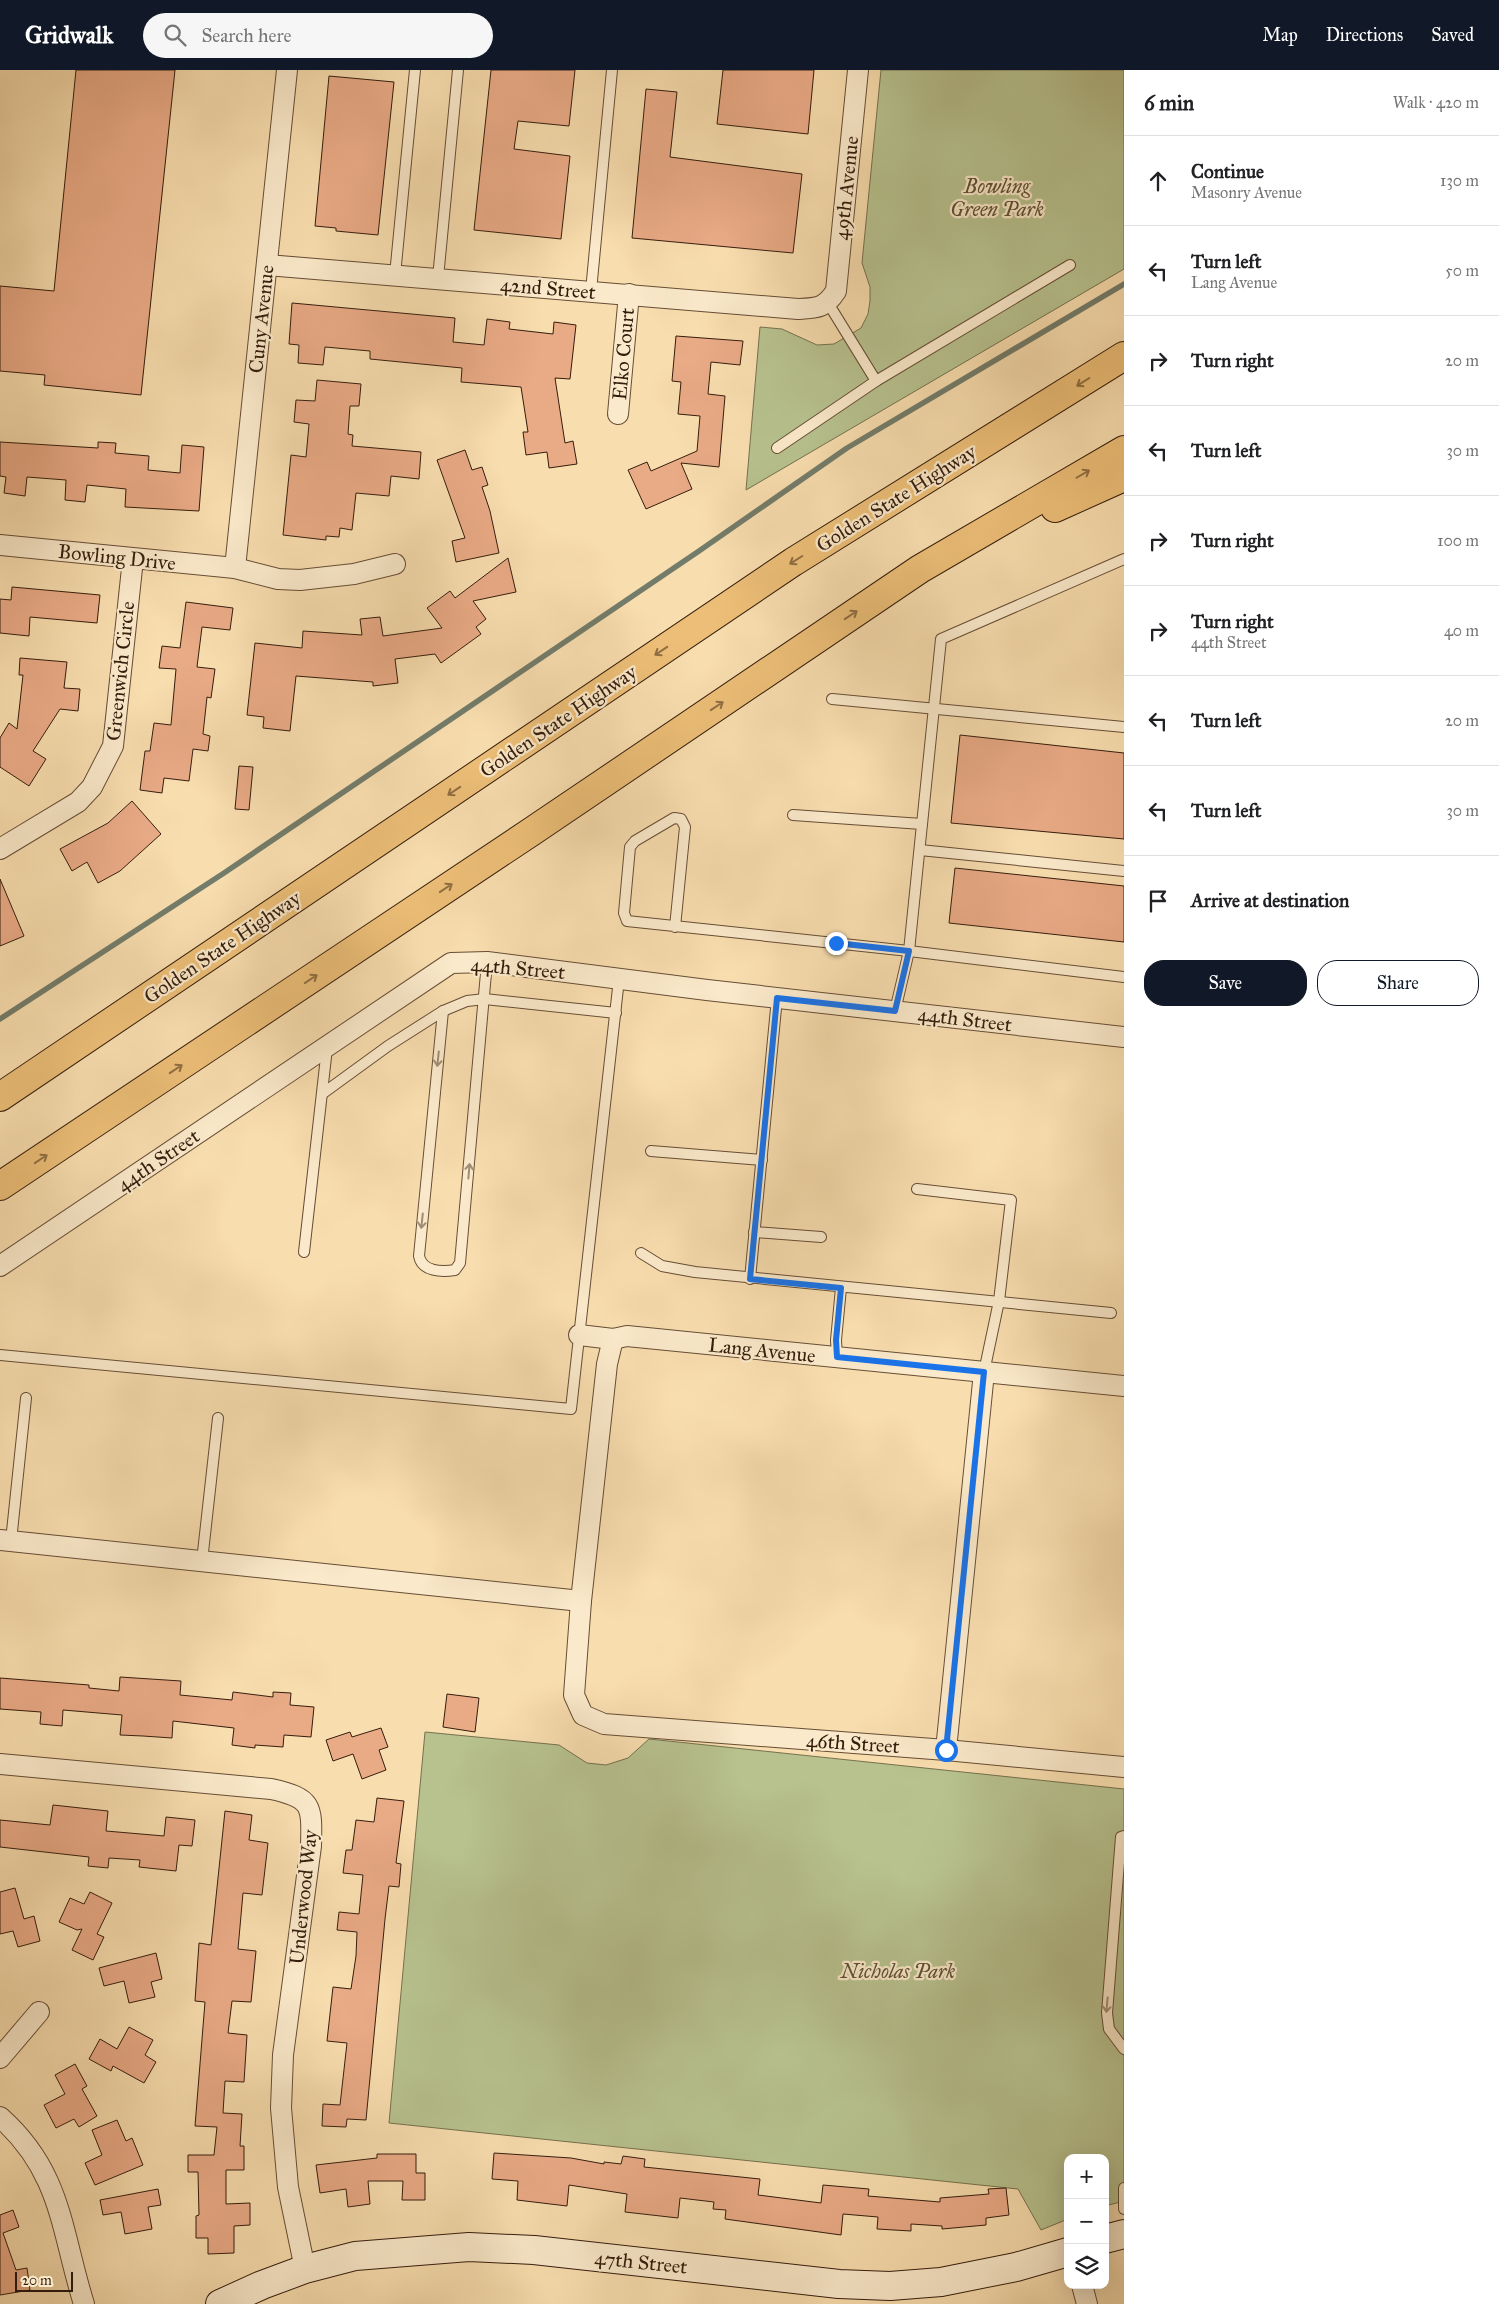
<!DOCTYPE html>
<meta charset="utf-8">
<style>
:root{--surface:#fff;--page:#f6f6f6;--text:#202124;--muted:#757577;--line:#e0e0e0;--accent:#111827}
body{margin:0;font-family:"IM FELL Great Primer",serif;background:var(--page);color:var(--text)}
.controls{position:absolute;right:15px;bottom:15px;display:grid;overflow:hidden;border-radius:10px;box-shadow:0 5px 20px #0002}
.controls button{width:45px;height:45px;display:grid;place-items:center;padding:0;border:0;border-bottom:1px solid var(--line);background:var(--surface);color:var(--text);font:25px sans-serif}
.scale{position:absolute;left:15px;bottom:12px;width:58px;box-sizing:border-box;padding-left:5px;border:2px solid #351d0d;border-top:0;font-size:14px;line-height:18px;white-space:nowrap;color:#351d0d;-webkit-text-stroke:4px #fae9ca;paint-order:stroke}
.stop{position:absolute;width:15px;height:15px;margin:-11px;border:4px solid #1a73e8;border-radius:50%;background:#fff}
.stop.end{background:#1a73e8;border-color:#fff;box-shadow:0 1px 5px #0008}
.list{margin:0;padding:0;list-style:none}
h2{display:flex;justify-content:space-between;align-items:center;height:65px;margin:0;padding:0 20px;font-size:21px}
h2 small{font-size:16px;font-weight:400;color:var(--muted)}
.list li{display:grid;grid-template-columns:32px 1fr auto;gap:15px;align-items:center;box-sizing:border-box;height:90px;padding:0 20px;border-top:1px solid var(--line)}
.list b{display:block;font-size:19px;white-space:nowrap}
.list p{margin:0;font-size:16px;white-space:nowrap;color:var(--muted)}
.list em{font-size:16px;font-style:normal;color:var(--muted)}
.actions{display:flex;gap:10px;padding:15px 20px}
.actions a{flex:1;padding:11px 0;border:1px solid var(--accent);border-radius:20px;text-align:center;font-size:18px;color:var(--accent)}
.actions .main{background:var(--accent);color:#fff}
.icon{flex:none;width:28px;height:28px;fill:none;stroke:currentColor;stroke-width:2;stroke-linecap:round;stroke-linejoin:round}
.map{position:relative;flex:none;width:1124px;height:2234px;overflow:hidden}
header{display:flex;align-items:center;gap:30px;box-sizing:border-box;height:70px;padding:0 25px;background:var(--accent);color:#fff}
header strong{font-size:24px}
nav{display:flex;gap:28px;margin-inline-start:auto;font-size:18px}
.search{width:350px;height:45px;background:var(--page);display:flex;align-items:center;gap:12px;box-sizing:border-box;padding:0 18px;border-radius:28px;color:var(--muted);font-size:19px}
main{display:flex}
aside{flex:1;background:var(--surface)}
.map>svg:first-child{display:block}
.green{fill:#b7c28f;stroke:#76704e}
.lines{fill:none;stroke-linecap:round;stroke-linejoin:round}
.stream{stroke:#737c6a;stroke-width:5.5}
.building{fill:#e9aa86;stroke:#351d0d}
.lane-casing{stroke:#664d35;stroke-width:12}
.street-casing{stroke:#664d35;stroke-width:22}
.secondary-casing{stroke:#351d0d;stroke-width:30}
.highway-casing{stroke:#351d0d;stroke-width:30}
.lane{stroke:#fae9ca;stroke-width:10}
.street{stroke:#fae9ca;stroke-width:20}
.secondary{stroke:#fae9ca;stroke-width:28}
.highway{stroke:#ecbe77;stroke-width:28}
.oneway{stroke:#906e42}
.oneway2{stroke:#a18d75}
.route{stroke:#1a73e8;stroke-width:6}
.labels{text-anchor:middle;dominant-baseline:central;stroke-width:4.5;stroke-linejoin:round;paint-order:stroke}
.park-label{font-size:20px;font-style:italic;fill:#5c4f34;stroke:#fae9ca}
.street-label{font-size:20px;fill:#351d0d;stroke:#fae9ca}
</style>
<header>
<strong>Gridwalk</strong>
<div class="search"><svg class="icon" aria-label="search" viewBox="0 0 24 24"><circle cx="10" cy="10" r="6"/><path d="M15 15l6 6"/></svg>Search here</div>
<nav><a>Map</a><a>Directions</a><a>Saved</a></nav>
</header>
<main>
<div class="map">
<svg width="1124" height="2234" viewBox="0 0 1124 2234">
<rect width="100%" height="100%" fill="#f8ddae"/>
<filter id="stains"><feTurbulence type="fractalNoise" baseFrequency=".004" numOctaves="4"/><feColorMatrix values="0 0 0 0 .2 0 0 0 0 .09 0 0 0 0 .02 0 0 0 .5 -.17"/></filter>
<radialGradient id="worn" r=".72"><stop offset=".6" stop-color="#630" stop-opacity="0"/><stop offset="1" stop-color="#630" stop-opacity=".3"/></radialGradient>
<g class="green">
<path d="M881 0H1124V199L746 420 760 257 782 259 817 275 834 274 861 258 868 244 870 231V217L862 193Z"/>
<path d="M425 1662 559 1675 587 1693 606 1695 628 1688 649 1669 1124 1719V2131L1105 2136V2088H1068V2149L1041 2160 1018 2119 389 2053Z"/>
</g>
<g class="lines">
<path class="stream" d="M0 949 224 803 699 481 847 378 1124 214"/>
</g>
<g class="building">
<path d="M76 0H175L141 325 44 315 45 305 0 301V216L54 221Z"/>
<path d="M491 0H575L569 56 518 51 514 79 570 86 561 169 474 160Z"/>
<path d="M723 0H814L808 64 717 54Z"/>
<path d="M329 6 394 12 378 165 336 161V158L315 156Z"/>
<path d="M646 19 677 22 670 87 802 104 793 183 632 168Z"/>
<path d="M292 233 455 248 453 272 484 275 487 249 510 252 509 259 553 264 554 252 576 255 570 309 555 308 565 373 573 371 577 394 549 398 547 382 526 385 523 362H528L521 317 461 312 462 298 370 289V281L325 277 323 295 298 293 299 275 289 274Z"/>
<path d="M676 266 743 271 740 295 711 292 708 324 725 326 719 397 681 393 692 419 646 439 628 400 647 392 651 401 697 381 700 346 678 344 681 312 672 311Z"/>
<path d="M317 310 361 314 359 336H350L348 364 353 365 352 376 421 382 419 409 391 406 389 426 356 423 352 460 340 458 339 467 326 466V470L283 465 291 385 306 387 309 354 294 352 296 330 315 331Z"/>
<path d="M0 372 98 378V372L116 373 115 383 149 386 148 400 180 403 182 375 204 377 199 441 125 437 126 419 87 415 85 432 65 430 66 410 27 407 25 426 4 423 6 407 0 406Z"/>
<path d="M465 380 472 400 482 397 488 415 482 417 490 441 499 483 456 492 452 471 465 468 437 390Z"/>
<path d="M508 488 516 522 473 531 486 549 476 557 481 564 441 593 435 584 395 589 398 613 373 616V612L296 606 290 661 263 658 264 647 247 645 255 573 302 578 303 561 362 565 360 549 380 547 383 566 442 558 427 538 450 521 455 528Z"/>
<path d="M12 517 100 525 97 553 30 547 29 566 0 563V529L11 530Z"/>
<path d="M186 532 233 538 230 560 202 557 197 597 215 599 211 628 207 627 203 664 210 666 208 681 193 679 189 711 164 708 162 723 140 720 145 681H150L154 653 171 655 176 599 159 598 162 576 180 578Z"/>
<path d="M20 588 67 592 64 618 80 619 78 641 60 639 33 681 46 689 29 716 0 697V668L9 653 17 659 23 605H19Z"/>
<path d="M960 665 1124 683V769L951 753Z"/>
<path d="M239 696 253 697 249 740 235 739Z"/>
<path d="M132 731 161 764 120 801 98 813 87 792 72 801 60 779 108 753Z"/>
<path d="M955 798 1124 816V872L949 853Z"/>
<path d="M0 809 24 866 0 876Z"/>
<path d="M120 1607 181 1611 180 1625 232 1630 233 1622 273 1627V1622L291 1623 290 1635 314 1637 311 1667 284 1665 283 1677 255 1675V1678L232 1675 234 1658 173 1651 172 1668 143 1666 120 1665 122 1645 63 1640 62 1656 40 1654 41 1642 0 1639V1608L89 1615V1618L119 1621Z"/>
<path d="M447 1624 479 1628 475 1662 443 1657Z"/>
<path d="M381 1658 388 1677 379 1680 386 1700 362 1709 353 1684 333 1691 326 1670 350 1662 352 1667Z"/>
<path d="M377 1728 404 1731 396 1793 401 1794 399 1817 389 1816 385 1849 366 2050 347 2049 346 2057 322 2056 323 2034 340 2035 347 1973 327 1971 333 1917 351 1919 356 1886 357 1862 337 1860 339 1842 359 1844 363 1805 343 1803 346 1780H352L356 1750 374 1752Z"/>
<path d="M53 1735 108 1741 106 1761 164 1766 166 1747 195 1750 192 1776 179 1775 176 1801 139 1797 140 1790 109 1788 108 1798 88 1796 89 1787 0 1777V1750L50 1755Z"/>
<path d="M225 1741 252 1745 249 1770 268 1773 262 1825 243 1823 238 1879 256 1881 251 1932 232 1931 228 1963 247 1965 244 2012 225 2011 223 2043 242 2044 240 2076H244V2100H226V2134L250 2133V2155L234 2156V2183L208 2184V2168H196V2146L199 2145 198 2102H188V2085H214L217 2057 195 2056 205 1932 195 1931 199 1873 211 1875Z"/>
<path d="M15 1818 24 1849 34 1846 40 1871 18 1877 13 1861 0 1864V1822Z"/>
<path d="M90 1822 112 1833 97 1864 104 1867 93 1890 72 1880 82 1859 77 1860 59 1852 70 1828 84 1834Z"/>
<path d="M156 1883 162 1909 151 1912 155 1927 129 1933 124 1911 104 1916 99 1898Z"/>
<path d="M129 1957 153 1970 145 1985 156 1992 144 2013 113 1996 111 2001 89 1989 100 1969 117 1979Z"/>
<path d="M75 1994 87 2016 82 2019 97 2046 79 2057 74 2049 56 2058 44 2035 65 2024 55 2005Z"/>
<path d="M117 2050 126 2071 132 2068 143 2095 95 2115 85 2093 102 2085 92 2060Z"/>
<path d="M494 2083 571 2088 604 2094V2092L621 2094 623 2086 645 2089 644 2097 760 2109 758 2125 821 2133 823 2115 869 2119 868 2126 940 2132V2128L989 2124 988 2119 1006 2118 1009 2145 986 2148V2155L942 2159V2156L911 2154V2161L877 2159 878 2147 843 2144 841 2165 725 2149 726 2140 713 2139 714 2132 680 2128 678 2148 625 2142 627 2124 569 2115 567 2136 517 2130 518 2111 492 2109Z"/>
<path d="M377 2084H416V2103H425V2130H402L403 2111H368L370 2134 348 2137 346 2119 320 2123 316 2095 377 2088Z"/>
<path d="M158 2119 161 2135 148 2137 152 2159 125 2164 121 2142 103 2145 100 2130Z"/>
<path d="M13 2140 19 2157 3 2163 16 2200 27 2198 30 2220 0 2225V2145Z"/>
</g>
<g class="lines">
<g class="lane-casing">
<g id="lane">
<path d="M395 205 415 0"/>
<path d="M438 208 458 0"/>
<path d="M591 221 612 0"/>
<path d="M828 233 876 311"/>
<path d="M777 378 876 311 1070 195"/>
<path d="M832 629 1124 657"/>
<path d="M793 745 922 754"/>
<path d="M920 780 1124 801"/>
<path d="M675 857 685 757 681 749 674 748 635 771 630 777 624 843 627 851 909 881 1124 907"/>
<path d="M443 941 419 1186C422 1202 442 1202 455 1200L460 1193 487 892"/>
<path d="M895 941 909 881 941 569 1124 489"/>
<path d="M322 1024 388 976 443 941 467 931 485 929 616 943"/>
<path d="M651 1081 762 1090"/>
<path d="M917 1119 1011 1130 999 1231 984 1302"/>
<path d="M754 1162 821 1167"/>
<path d="M304 1182 327 978"/>
<path d="M641 1183 662 1196 695 1202 1111 1243"/>
<path d="M750 1209 777 928"/>
<path d="M0 1285 571 1339 619 909"/>
<path d="M837 1287 836 1270 841 1218"/>
<path d="M11 1471 26 1328"/>
<path d="M202 1491 218 1348"/>
<path d="M1124 1766 1121 1767 1107 1943 1109 1959 1124 1979"/>
<path d="M1124 2118V2139"/>
</g>
</g>
<g class="street-casing">
<g id="street">
<path d="M267 195 798 239C818 238 825 238 836 221L858 0"/>
<path d="M618 344 629 224"/>
<path d="M0 475 235 498 278 509 300 510 354 504 395 494"/>
<path d="M235 498 287 0"/>
<path d="M0 779 78 732 92 717 113 676 133 489"/>
<path d="M0 1196 451 893 487 892 707 920 1124 967"/>
<path d="M579 1265 613 1269 627 1266 1124 1316"/>
<path d="M613 1269 607 1294 581 1531 574 1625 583 1645 604 1654 946 1680 1124 1697"/>
<path d="M0 1470 581 1531"/>
<path d="M946 1680 984 1302"/>
<path d="M0 1694 271 1719C313 1728 312 1736 311 1776L283 1985 281 2038 288 2117 305 2199"/>
<path d="M0 1988 39 1942"/>
<path d="M0 2047C62 2102 61 2161 84 2234"/>
<path d="M1082 2215 1087 2234"/>
</g>
</g>
<g class="secondary-casing">
<g id="secondary">
<path d="M1105 2169 1124 2164"/>
<path d="M220 2234 262 2215 305 2199 355 2186 469 2177 534 2180 839 2214 890 2216 941 2212 1016 2197 1068 2182"/>
</g>
</g>
<g class="highway-casing">
<g id="highway">
<path d="M1055 438 1124 407"/>
<path d="M0 1027 793 492 1124 286"/>
<path d="M0 1116 531 762 920 499 1124 380"/>
</g>
</g>
<use href="#lane" class="lane"/>
<use href="#street" class="street"/>
<use href="#secondary" class="secondary"/>
<use href="#highway" class="highway"/>
</g>
<defs><path id="oneway-shaft" d="M-6 0H5M1.5-3L5.5 0L1.5 3" fill="none" stroke-width="1.6" stroke-linecap="round" stroke-linejoin="round" transform="scale(1.25)"/></defs>
<g class="oneway">
<use href="#oneway-shaft" transform="translate(1083 312) rotate(148)"/>
<use href="#oneway-shaft" transform="translate(1083 404) rotate(-30)"/>
<use href="#oneway-shaft" transform="translate(796 490) rotate(148)"/>
<use href="#oneway-shaft" transform="translate(851 545) rotate(-34)"/>
<use href="#oneway-shaft" transform="translate(661 581) rotate(146)"/>
<use href="#oneway-shaft" transform="translate(717 636) rotate(-34)"/>
<use href="#oneway-shaft" transform="translate(454 721) rotate(146)"/>
<use href="#oneway-shaft" transform="translate(446 818) rotate(-34)"/>
<use href="#oneway-shaft" transform="translate(311 909) rotate(-34)"/>
<use href="#oneway-shaft" transform="translate(176 999) rotate(-34)"/>
<use href="#oneway-shaft" transform="translate(41 1089) rotate(-34)"/>
</g>
<g class="oneway2">
<use href="#oneway-shaft" transform="translate(438 989) rotate(96)"/>
<use href="#oneway-shaft" transform="translate(469 1101) rotate(-85)"/>
<use href="#oneway-shaft" transform="translate(422 1151) rotate(96)"/>
<use href="#oneway-shaft" transform="translate(1107 1935) rotate(95)"/>
</g>
<g class="lines">
<path class="route" d="M836 873 909 881 895 941 777 928 750 1209 841 1218 836 1270 837 1287 984 1302 946 1680"/>
</g>
<g class="labels">
<g class="park-label">
<text x="997" y="116">Bowling<tspan x="997" dy="23">Green Park</tspan></text>
<text x="898" y="1901">Nicholas Park</text>
</g>
<g class="street-label">
<text transform="translate(846 118) rotate(-84)">49th Avenue</text>
<text transform="translate(548 218) rotate(5)">42nd Street</text>
<text transform="translate(261 249) rotate(-84)">Cuny Avenue</text>
<text transform="translate(623 284) rotate(-85)">Elko Court</text>
<text transform="translate(896 428) rotate(-32)">Golden State Highway</text>
<text transform="translate(117 487) rotate(6)">Bowling Drive</text>
<text transform="translate(120 601) rotate(-84)">Greenwich Circle</text>
<text transform="translate(558 651) rotate(-34)">Golden State Highway</text>
<text transform="translate(222 877) rotate(-34)">Golden State Highway</text>
<text transform="translate(518 898) rotate(5)">44th Street</text>
<text transform="translate(965 949) rotate(7)">44th Street</text>
<text transform="translate(158 1090) rotate(-34)">44th Street</text>
<text transform="translate(762 1280) rotate(6)">Lang Avenue</text>
<text transform="translate(853 1673) rotate(4)">46th Street</text>
<text transform="translate(303 1827) rotate(-84)">Underwood Way</text>
<text transform="translate(641 2192) rotate(6)">47th Street</text>
</g>
</g>
<rect width="100%" height="100%" filter="url(#stains)"/>
<rect width="100%" height="100%" fill="url(#worn)"/>
</svg>
<div class="controls">
<button>+</button>
<button>−</button>
<button><svg class="icon" aria-label="layers" viewBox="0 0 24 24"><path d="M12 4l9 5-9 5-9-5zM3 14l9 5 9-5"/></svg></button>
</div>
<div class="scale">20 m</div>
<div class="stop" style="left:946px;top:1680px"></div>
<div class="stop end" style="left:836px;top:873px"></div>
</div>
<aside>
<h2>6 min<small>Walk · 420 m</small></h2>
<ul class="list">
<li><svg class="icon" aria-label="ahead" viewBox="0 0 24 24"><path d="M12 20V5M6 11l6-6 6 6"/></svg><div><b>Continue</b><p>Masonry Avenue</p></div><em>130 m</em></li>
<li><svg class="icon" aria-label="left" viewBox="0 0 24 24"><path d="M17 20v-9H6M10 6l-5 5 5 5"/></svg><div><b>Turn left</b><p>Lang Avenue</p></div><em>50 m</em></li>
<li><svg class="icon" aria-label="right" viewBox="0 0 24 24"><path d="M7 20v-9h11M14 6l5 5-5 5"/></svg><div><b>Turn right</b></div><em>20 m</em></li>
<li><svg class="icon" aria-label="left" viewBox="0 0 24 24"><path d="M17 20v-9H6M10 6l-5 5 5 5"/></svg><div><b>Turn left</b></div><em>30 m</em></li>
<li><svg class="icon" aria-label="right" viewBox="0 0 24 24"><path d="M7 20v-9h11M14 6l5 5-5 5"/></svg><div><b>Turn right</b></div><em>100 m</em></li>
<li><svg class="icon" aria-label="right" viewBox="0 0 24 24"><path d="M7 20v-9h11M14 6l5 5-5 5"/></svg><div><b>Turn right</b><p>44th Street</p></div><em>40 m</em></li>
<li><svg class="icon" aria-label="left" viewBox="0 0 24 24"><path d="M17 20v-9H6M10 6l-5 5 5 5"/></svg><div><b>Turn left</b></div><em>20 m</em></li>
<li><svg class="icon" aria-label="left" viewBox="0 0 24 24"><path d="M17 20v-9H6M10 6l-5 5 5 5"/></svg><div><b>Turn left</b></div><em>30 m</em></li>
<li><svg class="icon" aria-label="arrive" viewBox="0 0 24 24"><path d="M6 21V4h12l-3 4 3 4H6"/></svg><div><b>Arrive at destination</b></div></li>
</ul>
<div class="actions"><a class="main">Save</a><a>Share</a></div>
</aside>
</main>
